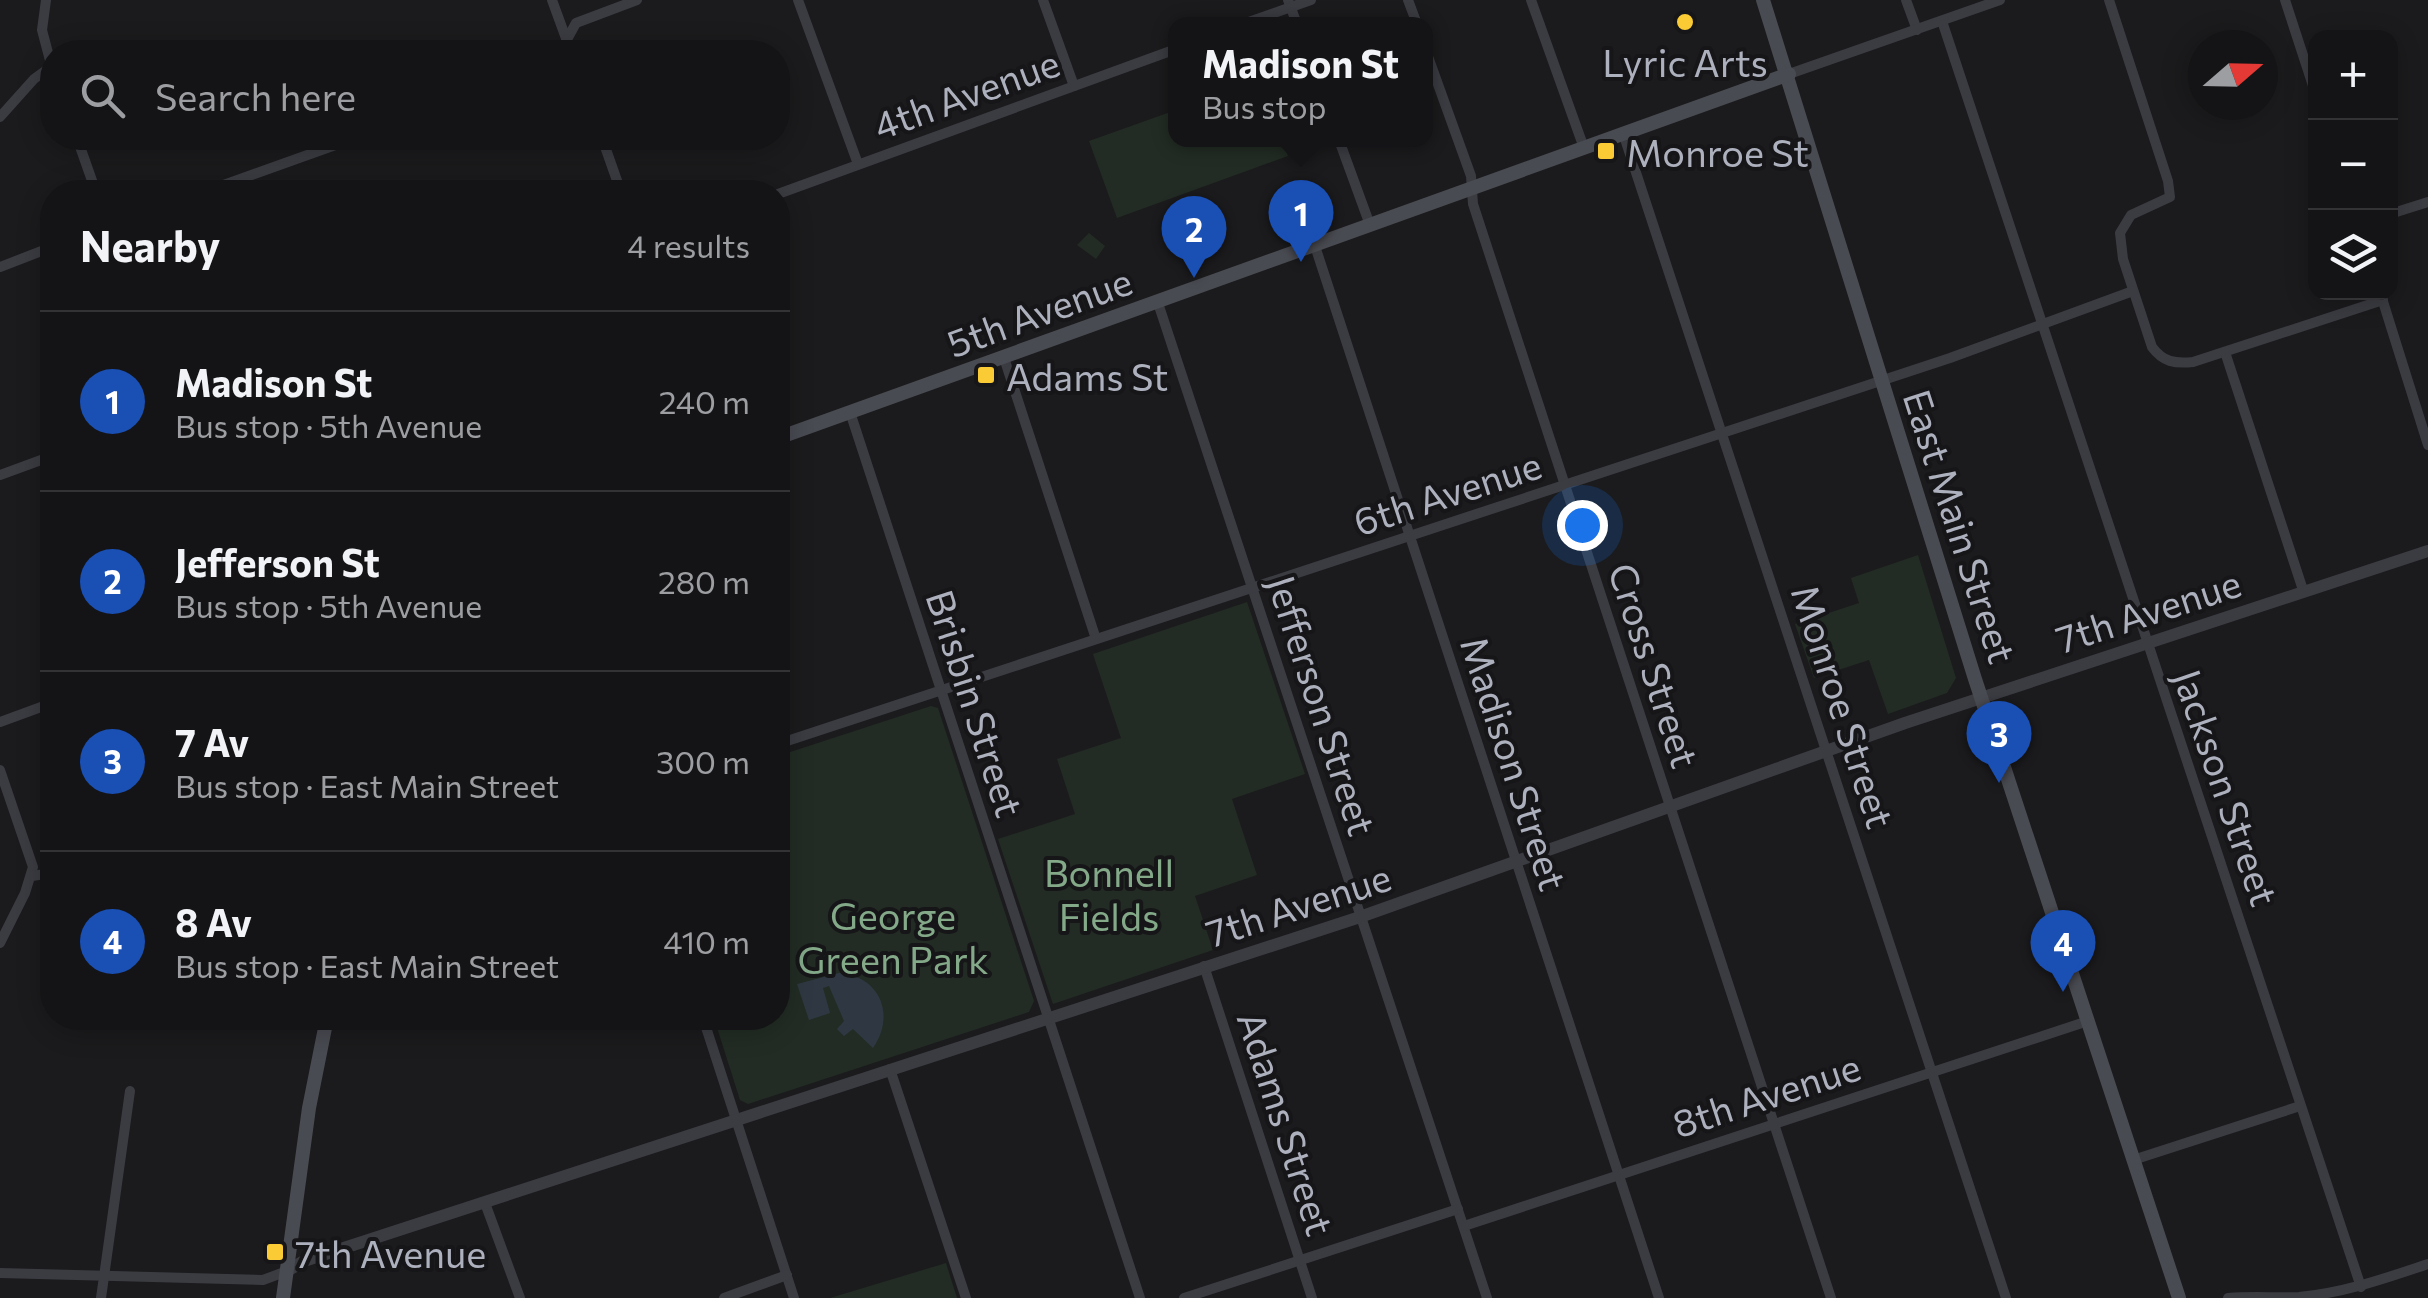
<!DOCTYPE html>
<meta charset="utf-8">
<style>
:root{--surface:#141416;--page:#1d1d1f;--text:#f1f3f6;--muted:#9d9ea1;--line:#333335;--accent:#fbcb35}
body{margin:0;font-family:Commissioner,sans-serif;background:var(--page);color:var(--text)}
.controls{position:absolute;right:30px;top:30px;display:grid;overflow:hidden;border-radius:20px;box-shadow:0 5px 25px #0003}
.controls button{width:90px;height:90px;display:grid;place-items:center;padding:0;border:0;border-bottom:2px solid var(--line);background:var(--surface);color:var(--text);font:50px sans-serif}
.compass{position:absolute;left:2188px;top:30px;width:90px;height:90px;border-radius:50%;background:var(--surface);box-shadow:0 5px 25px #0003;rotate:70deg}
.you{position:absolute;left:1582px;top:525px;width:35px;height:35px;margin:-25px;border:8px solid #fff;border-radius:50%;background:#1a73e8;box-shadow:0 0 0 15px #1a73e833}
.badge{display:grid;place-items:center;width:65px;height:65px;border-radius:50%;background:var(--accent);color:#fff;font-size:32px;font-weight:700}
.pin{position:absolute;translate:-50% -82px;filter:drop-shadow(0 2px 5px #0008)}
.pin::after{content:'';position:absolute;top:52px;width:35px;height:30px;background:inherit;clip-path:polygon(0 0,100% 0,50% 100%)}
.popup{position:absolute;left:1168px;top:17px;width:265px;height:130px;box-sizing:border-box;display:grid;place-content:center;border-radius:20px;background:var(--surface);filter:drop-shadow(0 2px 8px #0005);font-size:32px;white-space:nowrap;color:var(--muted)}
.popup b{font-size:38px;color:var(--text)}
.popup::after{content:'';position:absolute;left:50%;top:100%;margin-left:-20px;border:20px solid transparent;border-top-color:var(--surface)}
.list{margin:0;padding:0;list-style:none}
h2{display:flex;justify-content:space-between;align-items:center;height:130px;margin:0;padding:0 40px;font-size:42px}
h2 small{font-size:32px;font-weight:400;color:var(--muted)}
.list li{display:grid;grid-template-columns:65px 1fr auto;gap:30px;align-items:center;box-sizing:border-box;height:180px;padding:0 40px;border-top:2px solid var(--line)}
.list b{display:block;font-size:38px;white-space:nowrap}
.list p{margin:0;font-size:32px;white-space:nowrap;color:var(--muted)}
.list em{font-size:32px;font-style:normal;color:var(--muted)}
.icon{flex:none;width:55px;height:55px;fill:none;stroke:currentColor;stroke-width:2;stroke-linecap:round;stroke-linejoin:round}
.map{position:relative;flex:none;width:2428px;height:1298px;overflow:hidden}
.search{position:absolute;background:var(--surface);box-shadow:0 5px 25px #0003;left:40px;top:40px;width:750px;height:110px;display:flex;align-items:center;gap:25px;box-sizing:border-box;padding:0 35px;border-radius:40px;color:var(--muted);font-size:38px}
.panel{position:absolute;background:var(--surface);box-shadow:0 5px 25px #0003;left:40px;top:180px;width:750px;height:850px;border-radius:40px}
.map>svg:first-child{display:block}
.green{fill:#222c24}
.water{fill:#2f3842}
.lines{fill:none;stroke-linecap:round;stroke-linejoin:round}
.minor{stroke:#3b3c42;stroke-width:10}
.tertiary{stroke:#3b3c42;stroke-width:12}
.secondary{stroke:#494b52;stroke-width:14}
.poi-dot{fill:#fbcb35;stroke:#161518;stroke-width:4}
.labels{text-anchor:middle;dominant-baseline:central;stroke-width:8;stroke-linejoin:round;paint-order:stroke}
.poi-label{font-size:38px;fill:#adb0bd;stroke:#161518;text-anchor:start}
.street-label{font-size:38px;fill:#adb0bd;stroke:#161518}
.park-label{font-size:38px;fill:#83a989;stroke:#161518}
</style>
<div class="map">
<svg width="2428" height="1298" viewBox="0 0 2428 1298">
<rect width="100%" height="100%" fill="#1b1b1d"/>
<g class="green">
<path d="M1176 110V140H1281L1288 156 1117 218 1089 141Z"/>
<path d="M1089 233 1105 246 1096 259 1077 245Z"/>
<path d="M1918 555 1956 678 1947 693 1888 714 1869 660 1814 678 1795 624 1859 603 1851 578Z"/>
<path d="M1247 602 1305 774 1232 799 1257 875 1195 896 1213 950 1053 1004 998 839 1075 814 1057 759 1121 738 1093 654Z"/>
<path d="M931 706 938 708 1034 1001 1029 1012 748 1104 740 1100 714 1018H778V756Z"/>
<path d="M946 1263 957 1298H830Z"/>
</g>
<path class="water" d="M839 973C880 976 896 1015 873 1048L853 1029 844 1036 837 1029 844 1021 829 986 823 988 830 1013 809 1020 797 984Z"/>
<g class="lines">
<g class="minor">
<path d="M46 0 42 30 52 68"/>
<path d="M552 0 571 52"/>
<path d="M798 0 858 164"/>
<path d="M1043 0 1074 86"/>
<path d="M1288 0 1297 24"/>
<path d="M1408 0 1417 24"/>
<path d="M1531 0 1584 148"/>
<path d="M1906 0 1917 30"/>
<path d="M2109 0 2168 181 2170 197 2131 215 2120 233 2123 259 2152 347C2163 362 2175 364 2193 362L2383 300"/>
<path d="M2285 0 2316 95"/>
<path d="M1942 21 2361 1287"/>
<path d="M1243 24 1311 0"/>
<path d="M1426 51 1471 176 1473 204 1831 1298"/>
<path d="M560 52 576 23 637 0"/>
<path d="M1789 74 2000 0"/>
<path d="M0 117 34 79 52 66"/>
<path d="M1623 133 2006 1298"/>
<path d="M77 138 96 192"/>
<path d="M602 138 621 192"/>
<path d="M1339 140 1370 225"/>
<path d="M204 192 355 138"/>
<path d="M778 194 1176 49"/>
<path d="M2390 214 2428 202"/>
<path d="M1315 246 1659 1298"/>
<path d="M0 267 52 247"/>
<path d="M2380 292 2428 445"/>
<path d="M1158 303 1487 1298"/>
<path d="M2225 352 2303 590"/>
<path d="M1004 358 1096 639"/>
<path d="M850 412 1140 1298"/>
<path d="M0 475 52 456"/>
<path d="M0 722 52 703"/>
<path d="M778 744 1950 358 2133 291"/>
<path d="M0 770 33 867 25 893 0 943"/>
<path d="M32 876 52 873"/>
<path d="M1204 966 1312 1298"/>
<path d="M703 1018 794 1298"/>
<path d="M890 1069 966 1298"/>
<path d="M2133 1160 2300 1106"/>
<path d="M485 1203 520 1298"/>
<path d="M1464 1226 2088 1021"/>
<path d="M0 1273 263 1280 287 1271"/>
<path d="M101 1298 130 1091"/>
<path d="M724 1298 787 1275"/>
<path d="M1184 1298 1458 1209"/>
<path d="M2228 1298C2252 1296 2276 1298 2299 1297 2344 1293 2386 1278 2428 1264"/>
</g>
<path class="tertiary" d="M287 1271 304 1261 1360 917 1905 723 2428 551"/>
<g class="secondary">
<path d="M1763 0 1975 679 2179 1298"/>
<path d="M778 438 1789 74"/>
<path d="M283 1298 309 1108 327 1018"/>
</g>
</g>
<g class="poi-dot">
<circle cx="1685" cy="22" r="10"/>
<rect x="1596" y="141" width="20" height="20" rx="5"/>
<rect x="976" y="365" width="20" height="20" rx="5"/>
<rect x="265" y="1242" width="20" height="20" rx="5"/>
</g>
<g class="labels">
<g class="poi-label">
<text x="1685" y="61" text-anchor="middle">Lyric Arts</text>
<text x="1626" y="151">Monroe St</text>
<text x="1006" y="375">Adams St</text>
<text x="295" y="1252">7th Avenue</text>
</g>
<g class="street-label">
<text transform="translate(966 93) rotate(-20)">4th Avenue</text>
<text transform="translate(1039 311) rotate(-20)">5th Avenue</text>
<text transform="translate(1447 492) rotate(-18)">6th Avenue</text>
<text transform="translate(1961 526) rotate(72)">East Main Street</text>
<text transform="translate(2148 610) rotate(-18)">7th Avenue</text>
<text transform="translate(1655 665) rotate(72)">Cross Street</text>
<text transform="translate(976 703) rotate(72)">Brisbin Street</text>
<text transform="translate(1323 705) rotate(72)">Jefferson Street</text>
<text transform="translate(1844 706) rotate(72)">Monroe Street</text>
<text transform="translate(1515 763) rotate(72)">Madison Street</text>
<text transform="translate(2227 787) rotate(71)">Jackson Street</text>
<text transform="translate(1298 904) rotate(-18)">7th Avenue</text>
<text transform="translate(1766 1094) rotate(-18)">8th Avenue</text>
<text transform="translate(1287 1123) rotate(72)">Adams Street</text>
</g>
<g class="park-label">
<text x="1109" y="871">Bonnell<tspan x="1109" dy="44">Fields</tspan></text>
<text x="893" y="914">George<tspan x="893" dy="44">Green Park</tspan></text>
</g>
</g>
</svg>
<div class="controls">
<button>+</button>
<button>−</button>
<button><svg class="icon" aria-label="layers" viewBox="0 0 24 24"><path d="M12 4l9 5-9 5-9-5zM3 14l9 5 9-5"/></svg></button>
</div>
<svg class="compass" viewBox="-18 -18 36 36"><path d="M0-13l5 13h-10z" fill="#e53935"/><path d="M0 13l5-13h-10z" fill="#9d9ea1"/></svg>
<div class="you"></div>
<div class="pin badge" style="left:1301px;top:262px;background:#1a4fb4">1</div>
<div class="popup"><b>Madison St</b>Bus stop</div>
<div class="pin badge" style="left:1194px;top:278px;background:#1a4fb4">2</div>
<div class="pin badge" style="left:1999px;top:783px;background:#1a4fb4">3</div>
<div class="pin badge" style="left:2063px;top:992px;background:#1a4fb4">4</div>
<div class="search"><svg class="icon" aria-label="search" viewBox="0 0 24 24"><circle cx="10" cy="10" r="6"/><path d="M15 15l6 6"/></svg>Search here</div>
<section class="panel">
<h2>Nearby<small>4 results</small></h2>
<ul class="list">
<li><span class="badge" style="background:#1a4fb4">1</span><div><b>Madison St</b><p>Bus stop · 5th Avenue</p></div><em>240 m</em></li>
<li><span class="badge" style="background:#1a4fb4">2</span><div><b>Jefferson St</b><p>Bus stop · 5th Avenue</p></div><em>280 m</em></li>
<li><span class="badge" style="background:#1a4fb4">3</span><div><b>7 Av</b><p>Bus stop · East Main Street</p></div><em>300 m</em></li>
<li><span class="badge" style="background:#1a4fb4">4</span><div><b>8 Av</b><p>Bus stop · East Main Street</p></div><em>410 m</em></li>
</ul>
</section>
</div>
